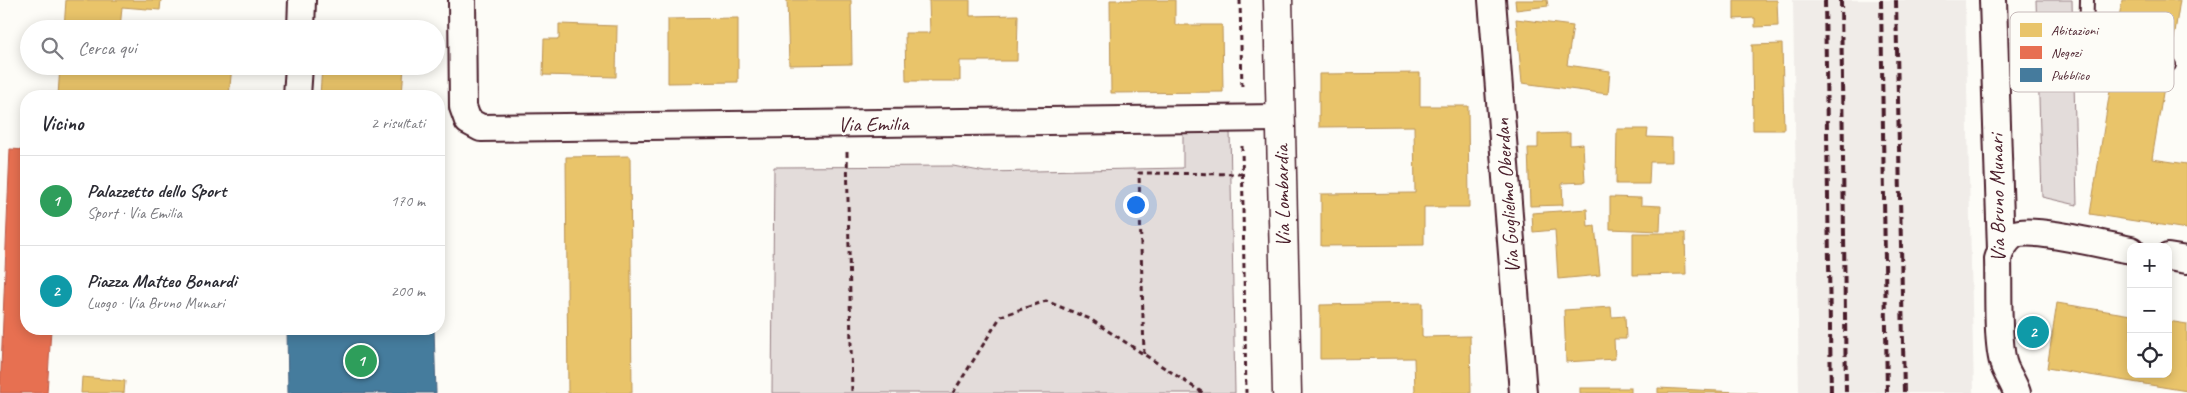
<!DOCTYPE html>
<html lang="it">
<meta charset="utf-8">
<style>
:root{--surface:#fff;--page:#f2f2f3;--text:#2b2b33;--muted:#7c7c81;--line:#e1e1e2;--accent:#0b8043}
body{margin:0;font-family:Caveat,sans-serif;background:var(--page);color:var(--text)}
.controls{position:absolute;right:15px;bottom:15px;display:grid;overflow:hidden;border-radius:10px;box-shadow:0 2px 12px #0003}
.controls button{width:45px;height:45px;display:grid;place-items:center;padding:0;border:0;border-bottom:1px solid var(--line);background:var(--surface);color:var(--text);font:25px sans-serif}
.you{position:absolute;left:1135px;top:204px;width:18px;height:18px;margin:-12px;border:4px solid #fff;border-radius:50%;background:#1a73e8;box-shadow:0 0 0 8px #1a73e833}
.badge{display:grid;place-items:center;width:32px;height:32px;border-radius:50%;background:var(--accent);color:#fff;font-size:16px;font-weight:700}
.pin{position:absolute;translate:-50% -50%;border:2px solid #fff;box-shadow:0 1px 5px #0006}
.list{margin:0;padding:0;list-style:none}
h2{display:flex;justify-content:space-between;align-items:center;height:65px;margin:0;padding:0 20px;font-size:21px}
h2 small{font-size:16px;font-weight:400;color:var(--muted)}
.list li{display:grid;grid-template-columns:32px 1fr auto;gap:15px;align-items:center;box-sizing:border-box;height:90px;padding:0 20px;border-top:1px solid var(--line)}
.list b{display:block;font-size:19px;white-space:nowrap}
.list p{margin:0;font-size:16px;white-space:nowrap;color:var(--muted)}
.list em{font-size:16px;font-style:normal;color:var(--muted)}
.icon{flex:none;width:28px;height:28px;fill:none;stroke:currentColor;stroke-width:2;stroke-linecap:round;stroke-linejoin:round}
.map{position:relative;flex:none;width:2187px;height:393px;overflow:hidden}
.search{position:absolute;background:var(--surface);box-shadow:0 2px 12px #0003;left:20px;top:20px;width:425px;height:55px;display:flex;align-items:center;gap:12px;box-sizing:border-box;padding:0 18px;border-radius:28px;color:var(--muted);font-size:19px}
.panel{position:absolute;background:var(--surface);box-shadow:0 2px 12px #0003;left:20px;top:90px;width:425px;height:245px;border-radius:20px}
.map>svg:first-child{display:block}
.built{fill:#f0ece8}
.green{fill:#e3dcda;stroke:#967e82}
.homes{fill:#e9c46a;stroke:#b99257}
.shops{fill:#e76f51;stroke:#b85746}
.public{fill:#457b9d;stroke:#465f7b}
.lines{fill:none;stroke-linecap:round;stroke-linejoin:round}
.lane-casing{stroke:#4a1f2b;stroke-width:16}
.street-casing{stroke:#4a1f2b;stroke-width:30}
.secondary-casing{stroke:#4a1f2b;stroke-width:31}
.path{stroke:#4a1f2b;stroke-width:3;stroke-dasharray:5 4;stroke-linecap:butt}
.lane{stroke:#fdfcf7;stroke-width:12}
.street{stroke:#fdfcf7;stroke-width:26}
.secondary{stroke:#fdfcf7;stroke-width:28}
.rail{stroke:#4a1f2b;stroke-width:4;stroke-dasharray:8 4;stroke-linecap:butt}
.labels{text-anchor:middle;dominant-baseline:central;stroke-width:5;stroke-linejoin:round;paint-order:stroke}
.street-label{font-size:21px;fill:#4a1f2b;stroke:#fdfcf7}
.key{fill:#fdfcf7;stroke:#c7baba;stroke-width:1}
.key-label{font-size:14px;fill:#4a1f2b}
</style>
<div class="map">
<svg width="2187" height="393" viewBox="0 0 2187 393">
<rect width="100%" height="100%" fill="#fdfcf7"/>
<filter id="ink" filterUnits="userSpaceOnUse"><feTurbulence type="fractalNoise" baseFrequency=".02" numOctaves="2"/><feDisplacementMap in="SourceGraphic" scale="10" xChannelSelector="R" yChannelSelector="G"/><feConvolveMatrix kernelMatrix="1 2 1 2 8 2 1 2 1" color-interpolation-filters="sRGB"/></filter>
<g filter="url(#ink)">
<path class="built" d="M1793 0H1965L1974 393H1799Z"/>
<g class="green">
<path d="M2036 0H2072L2077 205 2042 197Z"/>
<path d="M1230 130 1235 393H772L774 167 953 166 985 172 1183 168V131Z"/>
</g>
<g class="homes">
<path d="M66 0H161L160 10 122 7 120 29H64Z"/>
<path d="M787 0H851L852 64 789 65Z"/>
<path d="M929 0H970V16L1018 15 1017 61H960V81H906L905 33H930Z"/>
<path d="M1110 0H1175V25H1222L1223 92 1111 93Z"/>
<path d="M1515 0H1547L1548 6 1516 10Z"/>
<path d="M1734 0H1777L1778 26 1755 27V18L1734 19Z"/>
<path d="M2122 0H2180L2173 45 2116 35Z"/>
<path d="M738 18V82L668 83V19Z"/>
<path d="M1516 19 1573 26 1567 65 1610 71 1608 94 1522 83Z"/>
<path d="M559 24 617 26 616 77 543 75 544 39H559Z"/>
<path d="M163 25 201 28V29H163Z"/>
<path d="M1782 44 1784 130H1753L1752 45Z"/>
<path d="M60 66H232L229 96H58Z"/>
<path d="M322 66H404L402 96H320Z"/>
<path d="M1420 73V106H1468L1469 207H1424V245L1321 246V194L1415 193 1414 126 1319 127V74Z"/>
<path d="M2112 78 2164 87 2152 159 2187 164V229L2090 214Z"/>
<path d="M1617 129H1648L1647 137 1672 138V162H1650L1649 184H1616Z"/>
<path d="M1570 133V145L1583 144 1585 182 1562 183 1563 205 1530 206 1528 148H1538V134Z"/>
<path d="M630 156 632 393H568L566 157Z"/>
<path d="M1610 197 1641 198V205L1661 206 1660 231 1610 229Z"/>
<path d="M1587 209 1588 227 1595 226 1600 275 1558 279 1555 230 1533 232 1532 213Z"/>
<path d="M1633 233H1685L1686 274 1633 275Z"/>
<path d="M1422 303V337L1470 336 1471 393H1415L1414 358 1320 359V305Z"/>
<path d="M2057 303 2131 315V374H2168V321L2187 324V391L2047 368Z"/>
<path d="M1611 307 1612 317 1625 316 1626 339H1614L1615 359 1566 362 1564 310Z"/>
<path d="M82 377 125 381 124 393H81Z"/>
<rect x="1580" y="388" width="51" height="5"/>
<path d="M1658 388 1758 393H1658Z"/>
</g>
<path class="shops" d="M10 149 26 150V329H51L47 393H0Z"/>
<path class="public" d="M287 329H434L436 393H288Z"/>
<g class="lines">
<g class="lane-casing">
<path id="lane" d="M2087 0C2087 13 2084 36 2094 46 2106 58 2152 62 2169 65"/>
</g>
<g class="street-casing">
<g id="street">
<path d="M462 0 463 107 468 121 481 128 1281 118"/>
<path d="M1492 0 1523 393"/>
<path d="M1993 0 2001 250 1998 259C1999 284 1996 348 2005 368 2009 377 2014 384 2017 393"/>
<path d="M301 29 302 0"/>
<path d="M297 96 299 66"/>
<path d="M2001 250C2006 242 2011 234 2020 233 2041 229 2107 246 2131 250"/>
<path d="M2168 257 2187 260"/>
</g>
</g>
<g class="secondary-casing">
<path id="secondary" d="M1278 0 1287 393"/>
</g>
<g class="path">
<path d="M1240 0 1242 89"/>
<path d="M1242 146 1246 393"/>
<path d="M847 152 852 393"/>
<path d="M1144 354 1139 173 1243 174"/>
<path d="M953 393 1001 316 1046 301 1090 319 1203 393"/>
</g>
<use href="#lane" class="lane"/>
<use href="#street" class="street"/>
<use href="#secondary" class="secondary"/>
<g class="rail">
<path d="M1825 0 1831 393"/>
<path d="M1841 0 1846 393"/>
<path d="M1881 0 1887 393"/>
<path d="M1896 0 1904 393"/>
</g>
</g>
</g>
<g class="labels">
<g class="street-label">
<text transform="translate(873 124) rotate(-1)">Via Emilia</text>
<text transform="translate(1282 196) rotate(-91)">Via Lombardia</text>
<text transform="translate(1507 196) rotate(-94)">Via Guglielmo Oberdan</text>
<text transform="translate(1997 198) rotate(-91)">Via Bruno Munari</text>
</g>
</g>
<rect x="2010" y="12" width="164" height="80" rx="8" class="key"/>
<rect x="2020" y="23" width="22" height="14" fill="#e9c46a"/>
<rect x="2020" y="46" width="22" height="13" fill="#e76f51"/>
<rect x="2020" y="68" width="22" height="14" fill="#457b9d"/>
<g class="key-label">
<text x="2051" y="35">Abitazioni</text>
<text x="2051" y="57">Negozi</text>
<text x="2051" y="80">Pubblico</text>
</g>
</svg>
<div class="controls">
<button>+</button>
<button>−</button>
<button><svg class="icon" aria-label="locate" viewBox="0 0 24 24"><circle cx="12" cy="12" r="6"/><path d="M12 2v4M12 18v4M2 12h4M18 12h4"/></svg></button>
</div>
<div class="you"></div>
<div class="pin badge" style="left:361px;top:361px;background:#2e9e5b">1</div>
<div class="pin badge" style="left:2033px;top:332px;background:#0f9aa8">2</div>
<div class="search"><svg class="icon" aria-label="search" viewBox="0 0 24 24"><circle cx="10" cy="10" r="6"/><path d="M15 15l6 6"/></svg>Cerca qui</div>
<section class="panel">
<h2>Vicino<small>2 risultati</small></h2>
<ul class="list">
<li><span class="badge" style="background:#2e9e5b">1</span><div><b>Palazzetto dello Sport</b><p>Sport · Via Emilia</p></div><em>170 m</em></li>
<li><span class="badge" style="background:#0f9aa8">2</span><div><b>Piazza Matteo Bonardi</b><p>Luogo · Via Bruno Munari</p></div><em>200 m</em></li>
</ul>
</section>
</div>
